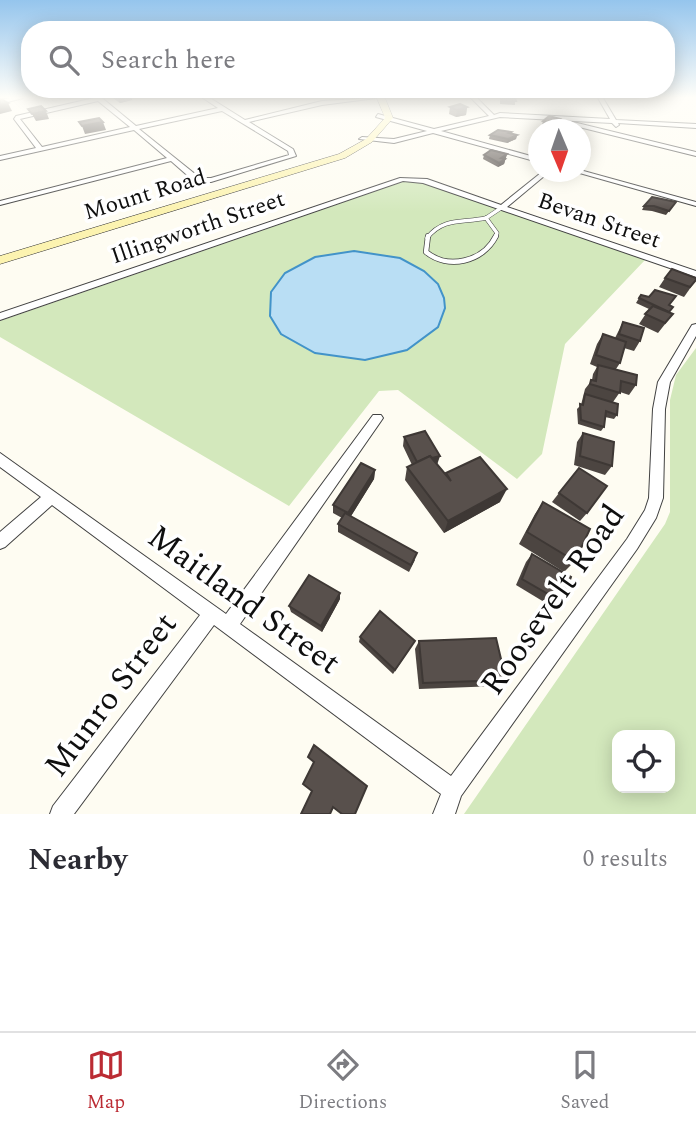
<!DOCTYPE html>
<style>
:root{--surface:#fff;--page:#f2f2f3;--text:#2b2b33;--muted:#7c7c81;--line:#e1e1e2;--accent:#bb2b33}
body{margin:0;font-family:Spectral,serif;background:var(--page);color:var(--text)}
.controls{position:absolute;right:21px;bottom:21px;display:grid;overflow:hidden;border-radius:14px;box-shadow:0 4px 18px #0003}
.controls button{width:63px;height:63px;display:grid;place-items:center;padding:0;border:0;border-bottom:2px solid var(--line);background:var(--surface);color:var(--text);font:35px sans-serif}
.compass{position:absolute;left:528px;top:119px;width:63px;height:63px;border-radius:50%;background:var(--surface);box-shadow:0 4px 18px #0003;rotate:178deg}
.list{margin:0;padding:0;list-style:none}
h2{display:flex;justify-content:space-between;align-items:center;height:91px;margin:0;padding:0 28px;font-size:30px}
h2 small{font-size:23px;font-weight:400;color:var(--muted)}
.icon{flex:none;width:38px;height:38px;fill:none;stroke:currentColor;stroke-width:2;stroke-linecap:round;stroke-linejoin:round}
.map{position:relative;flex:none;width:696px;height:814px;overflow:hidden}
.search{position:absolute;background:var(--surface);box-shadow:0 4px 18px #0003;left:21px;right:21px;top:21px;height:77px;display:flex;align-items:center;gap:18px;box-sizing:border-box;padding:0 24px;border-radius:28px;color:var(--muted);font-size:26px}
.sheet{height:217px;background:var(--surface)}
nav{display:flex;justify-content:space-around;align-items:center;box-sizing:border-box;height:98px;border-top:2px solid var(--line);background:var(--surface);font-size:19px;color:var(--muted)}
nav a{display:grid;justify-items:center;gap:4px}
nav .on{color:var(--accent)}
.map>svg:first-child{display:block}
.green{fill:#d3e8bc;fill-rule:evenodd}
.water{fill:#b9def4;stroke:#4293c9;stroke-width:2}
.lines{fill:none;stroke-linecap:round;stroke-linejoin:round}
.service-far1-casing{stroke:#424242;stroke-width:4.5}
.service-casing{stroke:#424242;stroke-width:6}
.minor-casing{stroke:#424242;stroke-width:2}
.secondary-casing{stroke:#313131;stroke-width:1}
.service-far1{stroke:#fff;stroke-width:3.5}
.service{stroke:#fff;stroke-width:4.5}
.minor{fill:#fff;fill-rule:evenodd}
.secondary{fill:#fcf3b0;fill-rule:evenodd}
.wall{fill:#4c4541}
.shaded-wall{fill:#3e3835}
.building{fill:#58504c;stroke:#3e3835;stroke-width:2}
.labels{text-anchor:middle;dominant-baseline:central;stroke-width:7;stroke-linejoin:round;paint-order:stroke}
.far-street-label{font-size:23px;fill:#0f0f0f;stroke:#fff}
.near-street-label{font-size:33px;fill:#0f0f0f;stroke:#fff}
</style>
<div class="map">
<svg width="696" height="814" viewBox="0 0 696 814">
<rect width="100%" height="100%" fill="#fefcf2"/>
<g class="green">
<path d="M405 181 424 183 645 260 565 344 542 454 517 479 398 390 379 391 289 506 0 337V321Z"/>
<path d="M696 348V814H464L665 524 670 512V400L676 375ZM617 735H670V788H617Z"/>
</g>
<path class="water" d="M354 251 400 258 424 271 438 284 444 298 445 308 438 327 407 350 365 360 315 353 281 334 270 316 271 292 285 273 315 257Z"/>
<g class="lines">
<g class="service-far1-casing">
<g id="service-far1">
<path d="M486 218 497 233 495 238"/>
<path d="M486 218 501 208"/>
<path d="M427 238C443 217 463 223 486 218"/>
</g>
</g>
<g class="service-casing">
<path id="service" d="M428 236 426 252C448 270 483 262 496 236"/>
</g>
<g class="minor-casing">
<g id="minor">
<path d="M10 98H23L0 104V100Z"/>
<path d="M94 98H102L136 126 218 108 203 98H210L245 120 322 101 376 98 322 105 249 122 293 149 296 156 211 182H195L171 161 0 205V201L167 158 134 130 0 160V156L36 148 14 119 16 116ZM98 101 130 127 42 147 20 119ZM222 111 288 151 289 155 211 178H200L139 129Z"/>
<path d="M471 98H477L494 115 500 113 610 119 598 98H603L616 120 696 124V128L618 123 619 125 616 127 612 123 500 117 441 131 538 158V162L433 133 394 143 359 139 362 137 394 139 427 131 376 117 378 114 434 129 489 116Z"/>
<path d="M573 122 696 152V156L571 125Z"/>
<path d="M580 170 696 202V206L576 172Z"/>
<path d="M542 172H549L507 207 696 271V277L423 183 403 181 0 320V313L400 178 427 179 501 205Z"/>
<path d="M696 324V336L670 382 665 409 663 498 656 518 637 549 461 796 455 814H433L441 794 214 625 74 814H50L53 806 200 615 52 505 5 547 0 549V532L41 497 0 467V453L226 614 373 415H381L383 418 381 421 240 624 451 776 627 539 645 510 649 498 653 409 658 382 692 325Z"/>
</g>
</g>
<g class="secondary-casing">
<path id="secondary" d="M377 98H385L393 118 372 142 345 158 0 264V256L339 154 366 139 385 118Z"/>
</g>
<use href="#service-far1" class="service-far1"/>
<use href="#service" class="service"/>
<use href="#minor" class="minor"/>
<use href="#secondary" class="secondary"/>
</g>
<g class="wall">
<path d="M113 98H132V100L120 103Z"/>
<path d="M500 98H515V105L500 104Z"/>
<path d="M450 107H467L466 115 456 117 449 114Z"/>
<path d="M549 116 558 127 554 130 541 129 543 121Z"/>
<path d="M510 133 517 135 516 139 507 143 489 139 490 135Z"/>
<path d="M507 154 504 164 498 167 483 159 484 155Z"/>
<path d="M676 202 666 215 652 211 642 210 644 206Z"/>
<path d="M665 278 696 280 684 297 659 287Z"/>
<path d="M639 298 669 305V313L673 314 658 333 639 324 649 309 636 303Z"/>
<path d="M623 322 640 341 634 351 624 348 620 363 616 369 636 385 629 395 620 392 613 402 617 415 614 419 605 417 604 427 601 431 578 424 577 409 581 405 585 389 592 380 593 374 597 367 590 364 597 344 603 334 615 338Z"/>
<path d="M583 433 612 466 605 475 574 465 577 442Z"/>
<path d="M404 437 437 465 446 475V473L500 502 444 533 405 480 407 467 412 465 403 446Z"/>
<path d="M375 470 374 479 351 516 415 560 409 572 338 532V524L342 518 333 513V505Z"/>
<path d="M559 493 587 513 580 521 552 502Z"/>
<path d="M543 502 575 561 564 572 519 544 535 514Z"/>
<path d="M532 554 562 602 554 608 516 585 526 562Z"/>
<path d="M340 599 322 632 291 612 289 606Z"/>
<path d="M360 637 415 641 393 674 359 642Z"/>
<path d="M419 641 506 680 497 686 419 689 415 649Z"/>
</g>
<g class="shaded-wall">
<path d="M118 98H132V100L120 103Z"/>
<path d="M8 103 12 111 0 114V105Z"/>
<path d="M467 107 466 115 456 117 457 110Z"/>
<path d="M46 111 49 119 36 121 32 114Z"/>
<path d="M560 119 558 127 554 130H551L553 124Z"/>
<path d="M103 122 106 130 85 134 82 126Z"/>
<path d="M517 135 516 139 507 143 508 139Z"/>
<path d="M507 154 504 164 498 167 501 158Z"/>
<path d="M440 456 437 465 417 463Z"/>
<path d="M375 470 374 479 348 521V513Z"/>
<path d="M507 489 500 502 444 533 448 521Z"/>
<path d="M340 593V599L322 632 321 626Z"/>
</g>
<g class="building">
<path d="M501 98H515L516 101H501Z"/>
<path d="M0 99H1L8 103 0 105Z"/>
<path d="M460 104 467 107 457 110 450 107Z"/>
<path d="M41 106 46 111 32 114 28 109Z"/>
<path d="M549 116 560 119 553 124 543 121Z"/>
<path d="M99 118 103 122 82 126 79 122Z"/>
<path d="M498 130 511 132 509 133 517 135 508 139 490 135Z"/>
<path d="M491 150 507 154 501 158 505 159 499 163 484 155Z"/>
<path d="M652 197 676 202 669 211 654 206H644Z"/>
<path d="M672 269 696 278V280L690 287 665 278Z"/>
<path d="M655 290 676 296 669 305 673 307 669 312 639 298 641 295 649 297Z"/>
<path d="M653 306 673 314 665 323 645 314Z"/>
<path d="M623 322 644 328 640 341 619 334Z"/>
<path d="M603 334 626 342 620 363 596 355Z"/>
<path d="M598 365 637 375 636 385 621 381 620 393 590 384 591 380 596 381Z"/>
<path d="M585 394 618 404 617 415 606 411 604 427 581 420 580 404 583 405Z"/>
<path d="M425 431 440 456 432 458 430 456 417 462 404 437Z"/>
<path d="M583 433 614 442 612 466 580 456Z"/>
<path d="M430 456 451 481 446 473 480 457 507 489 448 521 407 467Z"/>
<path d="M361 463 375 470 348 513 333 505Z"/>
<path d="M579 468 607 486 587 513 559 493Z"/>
<path d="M543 502 590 529 575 561 527 532Z"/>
<path d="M345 513 417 553 411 565 338 524Z"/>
<path d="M532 554 571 577 562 602 522 579Z"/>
<path d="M309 575 340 593 321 626 289 606Z"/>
<path d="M380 611 415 641 395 670 360 637Z"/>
<path d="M496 638 506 680 423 683 419 641Z"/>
<path d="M314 745 367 786 355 814H342L333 807 330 814H301L312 791 303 784 314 762 308 757Z"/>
</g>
<linearGradient id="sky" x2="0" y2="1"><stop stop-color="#95c5ed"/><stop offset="0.46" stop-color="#fffef9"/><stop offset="1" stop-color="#fffef9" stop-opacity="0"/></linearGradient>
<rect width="696" height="212" fill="url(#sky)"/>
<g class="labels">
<g class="far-street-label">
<text transform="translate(145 195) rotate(-17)">Mount Road</text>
<text transform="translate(599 221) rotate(19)">Bevan Street</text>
<text transform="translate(198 228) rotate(-19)">Illingworth Street</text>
</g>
<g class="near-street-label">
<text transform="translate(244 600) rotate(36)">Maitland Street</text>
<text transform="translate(553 600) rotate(-55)">Roosevelt Road</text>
<text transform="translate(111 695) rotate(-53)">Munro Street</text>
</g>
</g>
</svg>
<div class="controls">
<button><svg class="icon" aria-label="locate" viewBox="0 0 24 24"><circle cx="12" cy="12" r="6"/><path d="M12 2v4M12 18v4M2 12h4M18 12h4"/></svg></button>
</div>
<svg class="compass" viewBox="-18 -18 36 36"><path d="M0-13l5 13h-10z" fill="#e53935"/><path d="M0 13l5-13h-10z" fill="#7c7c81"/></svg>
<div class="search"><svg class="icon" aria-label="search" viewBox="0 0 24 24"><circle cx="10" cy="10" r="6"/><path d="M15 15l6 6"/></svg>Search here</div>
</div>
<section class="sheet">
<h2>Nearby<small>0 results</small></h2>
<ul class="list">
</ul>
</section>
<nav>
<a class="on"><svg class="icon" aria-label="map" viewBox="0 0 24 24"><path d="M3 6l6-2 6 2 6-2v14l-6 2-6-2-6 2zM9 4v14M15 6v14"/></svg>Map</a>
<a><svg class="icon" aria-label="directions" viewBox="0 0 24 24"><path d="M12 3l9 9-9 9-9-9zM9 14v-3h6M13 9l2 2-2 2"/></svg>Directions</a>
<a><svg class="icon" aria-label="saved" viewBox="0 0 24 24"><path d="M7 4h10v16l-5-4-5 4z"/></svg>Saved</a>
</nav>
